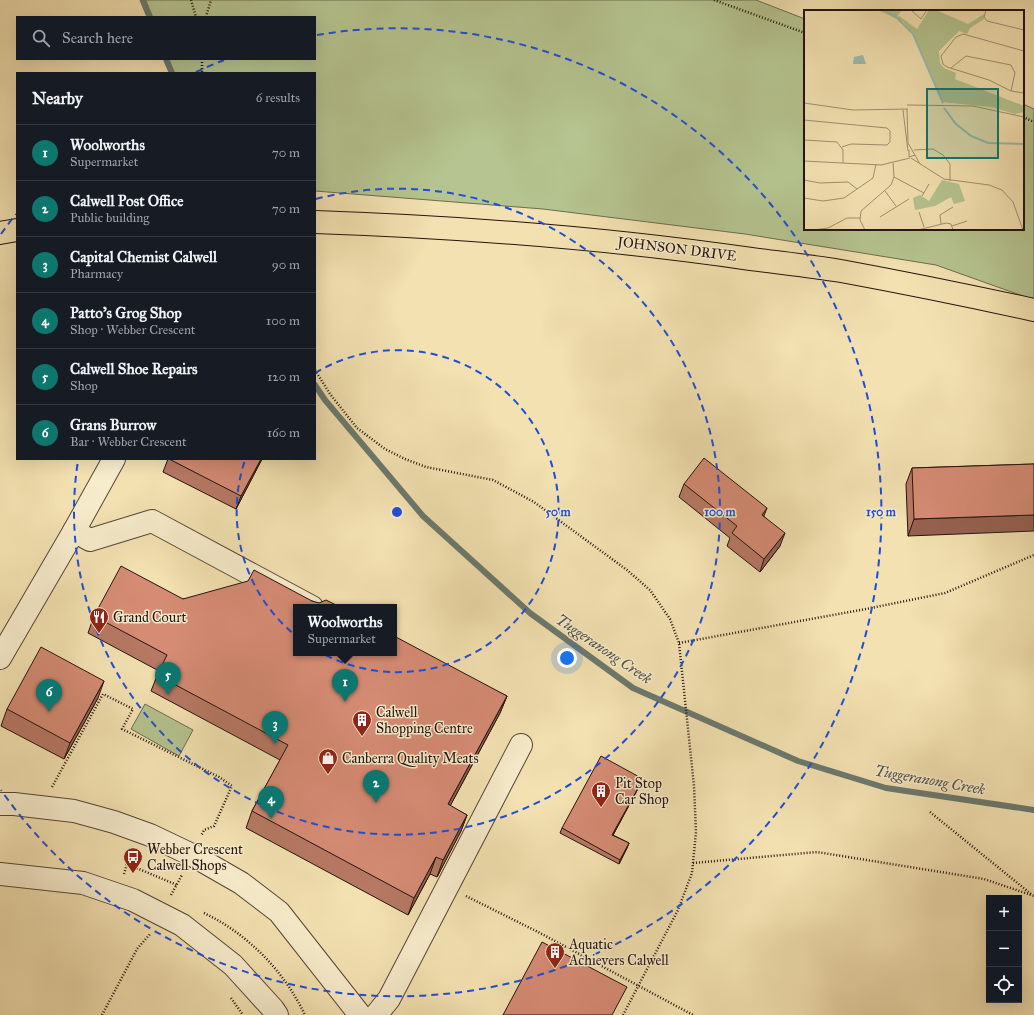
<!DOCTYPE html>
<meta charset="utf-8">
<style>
:root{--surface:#171b24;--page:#20242c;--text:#f1f3f6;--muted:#9ea1a6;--line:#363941;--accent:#0f766e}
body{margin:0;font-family:"IM FELL Great Primer",serif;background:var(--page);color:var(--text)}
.controls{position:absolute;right:12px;bottom:12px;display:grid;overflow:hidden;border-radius:0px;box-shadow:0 4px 16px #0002}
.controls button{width:36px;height:36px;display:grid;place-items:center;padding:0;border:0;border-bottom:1px solid var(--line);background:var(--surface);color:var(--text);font:20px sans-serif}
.you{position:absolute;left:567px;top:658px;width:14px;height:14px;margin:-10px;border:3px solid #fff;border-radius:50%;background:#1a73e8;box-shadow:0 0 0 6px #1a73e833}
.badge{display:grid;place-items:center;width:26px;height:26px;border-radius:50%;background:var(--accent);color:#fff;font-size:13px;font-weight:700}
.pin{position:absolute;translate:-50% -33px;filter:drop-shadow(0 1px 2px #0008)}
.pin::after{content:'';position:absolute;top:21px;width:14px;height:12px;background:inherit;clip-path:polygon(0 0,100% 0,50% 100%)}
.popup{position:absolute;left:293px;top:604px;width:104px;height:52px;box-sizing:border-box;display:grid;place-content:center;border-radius:0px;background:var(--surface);filter:drop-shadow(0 1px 3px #0005);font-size:13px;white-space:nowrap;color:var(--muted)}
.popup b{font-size:15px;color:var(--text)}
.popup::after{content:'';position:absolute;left:50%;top:100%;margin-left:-8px;border:8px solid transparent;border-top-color:var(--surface)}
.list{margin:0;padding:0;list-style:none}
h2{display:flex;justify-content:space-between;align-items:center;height:52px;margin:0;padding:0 16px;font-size:17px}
h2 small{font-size:13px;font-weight:400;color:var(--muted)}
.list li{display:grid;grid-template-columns:26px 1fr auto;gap:12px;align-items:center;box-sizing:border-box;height:56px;padding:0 16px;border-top:1px solid var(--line)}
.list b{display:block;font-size:15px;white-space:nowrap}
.list p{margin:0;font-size:13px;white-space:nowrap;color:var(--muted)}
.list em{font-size:13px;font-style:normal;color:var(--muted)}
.icon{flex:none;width:22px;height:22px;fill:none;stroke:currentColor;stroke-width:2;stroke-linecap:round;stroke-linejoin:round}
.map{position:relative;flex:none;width:1034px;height:1015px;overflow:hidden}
.search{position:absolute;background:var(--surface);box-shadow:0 4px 16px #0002;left:16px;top:16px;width:300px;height:44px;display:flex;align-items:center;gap:10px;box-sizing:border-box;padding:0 14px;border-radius:0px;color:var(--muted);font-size:15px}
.panel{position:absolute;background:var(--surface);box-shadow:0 4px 16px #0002;left:16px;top:72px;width:300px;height:388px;border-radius:0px}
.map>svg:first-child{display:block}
.green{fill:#b5c490;stroke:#6c6c4f}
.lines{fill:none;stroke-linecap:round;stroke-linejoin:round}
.stream{stroke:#6b796f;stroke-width:6}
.minor-casing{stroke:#574637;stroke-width:24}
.major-casing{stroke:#23130e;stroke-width:24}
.path{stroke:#23130e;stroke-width:2.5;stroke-dasharray:1 2;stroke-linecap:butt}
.minor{stroke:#f7eccc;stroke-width:22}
.major{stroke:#f3e1b1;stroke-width:22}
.wall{fill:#b77864;stroke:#23130e}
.shaded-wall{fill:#956151;stroke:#23130e}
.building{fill:#d58b74;stroke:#23130e}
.ring{fill:none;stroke:#1d4ed8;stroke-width:2;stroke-dasharray:7 5}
.labels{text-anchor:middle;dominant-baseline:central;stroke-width:3;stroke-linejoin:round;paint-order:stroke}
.street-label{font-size:14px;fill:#23130e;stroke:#f7eccc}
.poi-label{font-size:14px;fill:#23130e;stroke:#f7eccc;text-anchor:start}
.water-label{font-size:15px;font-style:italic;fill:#4d4e46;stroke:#f7eccc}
.inset-river{fill:none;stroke:#9bbdaf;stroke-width:2}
.inset-road{fill:none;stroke:#a08f70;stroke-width:1}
.view{fill:#0f766e;fill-opacity:0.15;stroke:#0f766e;stroke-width:2}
.inset-edge{fill:none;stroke:#23130e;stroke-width:2}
.centre{fill:#1d4ed8;stroke:#f7eccc;stroke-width:2}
.ring-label{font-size:12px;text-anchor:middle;font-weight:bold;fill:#1d4ed8;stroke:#f7eccc;stroke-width:3;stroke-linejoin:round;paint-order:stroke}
</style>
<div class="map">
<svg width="1034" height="1015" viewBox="0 0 1034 1015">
<rect width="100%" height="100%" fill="#f3e1b1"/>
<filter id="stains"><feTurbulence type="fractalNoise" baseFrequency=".005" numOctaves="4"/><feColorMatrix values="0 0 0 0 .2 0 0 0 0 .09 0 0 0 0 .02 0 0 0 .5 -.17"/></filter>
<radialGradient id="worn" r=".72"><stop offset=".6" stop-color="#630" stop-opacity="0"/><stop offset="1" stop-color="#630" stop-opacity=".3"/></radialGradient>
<g class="green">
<path d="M140 0H756L805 19V229H1023V104L1034 109V300L936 265 745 234 543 209 315 191V73H171L165 59H315V17H147Z"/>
<path d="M145 704 193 730 179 756 131 729Z"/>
</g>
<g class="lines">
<g class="stream">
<path d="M143 0 150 17"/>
<path d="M166 59 172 73"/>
<path d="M315 385 325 400 423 516 530 613 633 688 798 761 886 788 1034 810"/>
</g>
<g class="minor-casing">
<g id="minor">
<path d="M74 531 90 540 152 521 312 607"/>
<path d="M0 658 74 531 114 459"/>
<path d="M0 804H14L74 811 114 822 150 835 194 856 241 883 279 912 360 1015"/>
<path d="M0 874 83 883 133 900 182 925 233 965 273 1009 277 1015"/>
<path d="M376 1015 389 999 521 745"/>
</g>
</g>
<g class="major-casing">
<g id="major">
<path d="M315 222C461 227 606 238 751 259 781 263 811 266 841 271 906 283 970 296 1034 310"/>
<path d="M0 233 17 230"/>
</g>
</g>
<g class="path">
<path d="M191 0 196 17"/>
<path d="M714 0 805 33"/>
<path d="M206 17 211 0"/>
<path d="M202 59V73"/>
<path d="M1023 117 1034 122"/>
<path d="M315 370 330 394 357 428 385 449 405 459 426 467 493 480 534 502 627 570 650 590 670 619 679 643 694 786 696 832 692 873 678 910 623 1015"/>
<path d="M679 643 866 609 945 593 1034 555"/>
<path d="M52 787 103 694 133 709 122 729 219 777 232 786 214 826 204 830 201 836"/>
<path d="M930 812 1031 894"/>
<path d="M693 863 817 852 984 879 1034 896"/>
<path d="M124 874 127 864 177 885"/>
<path d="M171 895 182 875"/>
<path d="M466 896 540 933 693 1015"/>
<path d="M204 913C248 934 284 971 305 1015"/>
<path d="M231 998 243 1015"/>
<path d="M102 1015 137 949 151 933"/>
</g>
<use href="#minor" class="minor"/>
<use href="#major" class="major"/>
</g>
<g class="wall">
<path d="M168 459H262L236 509 163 472Z"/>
<path d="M1034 464 908 536 906 484 912 468Z"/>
<path d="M684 484 764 516 780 546 760 572 727 546 730 538 679 497Z"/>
<path d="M183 599 312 601 507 696 500 713 450 806 467 815 461 831 437 877 430 874 408 915 246 828 252 811 280 760 151 691 159 671 88 633 94 616Z"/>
<path d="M98 698 64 759 1 726 7 709Z"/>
<path d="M643 779 641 783 613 835 629 843 627 848 619 864 560 833 562 828Z"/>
</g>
<g class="shaded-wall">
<path d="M261 459H262L236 509 241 496Z"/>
<path d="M767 508 762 521V515Z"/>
<path d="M1034 515V531L908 536 914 519Z"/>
<path d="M785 533 780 546 760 572 764 559Z"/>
<path d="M104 681 98 698 64 759 70 743Z"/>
<path d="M507 696 500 713 442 821 448 804Z"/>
<path d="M643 779 641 783 611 839 612 835Z"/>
<path d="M467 815 461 831 437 877 443 860Z"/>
<path d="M629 843 627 848 619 864 620 860Z"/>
<path d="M436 857 430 874 408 915 414 898Z"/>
</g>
<g class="building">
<path d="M704 458 767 508 762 515 785 533 764 559 732 533 737 526 684 484Z"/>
<path d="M169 459H261L241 496Z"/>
<path d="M1034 464V515L914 519 912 468Z"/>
<path d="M121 566 183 599 248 581 254 570 312 601 319 603 326 600 340 607H296V653H394V636L507 696 448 804 467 815 443 860 436 857 414 898 252 811 288 745 157 675 167 655 94 616Z"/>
<path d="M41 647 104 681 70 743 7 709Z"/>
<path d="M601 756 643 779 612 835 629 843 620 860 562 828Z"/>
<path d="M542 942 627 987 612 1015H503Z"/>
</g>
<g class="ring">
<path d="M315 373A161 161 0 1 1 245 460"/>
<path d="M316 199A323 323 0 1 1 78 461"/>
<path d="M1 234A484 484 0 0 1 16 214M196 72A484 484 0 0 1 224 60M317 35A484 484 0 1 1 1 790"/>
</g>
<defs>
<g id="restaurant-pin" transform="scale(1)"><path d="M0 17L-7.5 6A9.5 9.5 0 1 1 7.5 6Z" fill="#8f2418" stroke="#f7eccc"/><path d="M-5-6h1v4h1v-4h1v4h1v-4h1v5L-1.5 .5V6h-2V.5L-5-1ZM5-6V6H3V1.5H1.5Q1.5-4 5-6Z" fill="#fff"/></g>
<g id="building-pin" transform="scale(1)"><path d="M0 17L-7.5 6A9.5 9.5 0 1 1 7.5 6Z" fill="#8f2418" stroke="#f7eccc"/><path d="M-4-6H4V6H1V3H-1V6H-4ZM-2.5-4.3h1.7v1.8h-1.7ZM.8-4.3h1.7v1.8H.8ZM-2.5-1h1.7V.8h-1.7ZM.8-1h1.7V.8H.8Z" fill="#fff"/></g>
<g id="shop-pin" transform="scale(1)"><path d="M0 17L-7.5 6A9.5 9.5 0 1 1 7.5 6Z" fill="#8f2418" stroke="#f7eccc"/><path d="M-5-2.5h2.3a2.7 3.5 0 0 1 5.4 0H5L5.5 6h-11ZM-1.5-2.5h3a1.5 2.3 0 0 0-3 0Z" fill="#fff"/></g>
<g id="bus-pin" transform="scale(1)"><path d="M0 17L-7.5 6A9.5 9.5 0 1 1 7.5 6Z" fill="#8f2418" stroke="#f7eccc"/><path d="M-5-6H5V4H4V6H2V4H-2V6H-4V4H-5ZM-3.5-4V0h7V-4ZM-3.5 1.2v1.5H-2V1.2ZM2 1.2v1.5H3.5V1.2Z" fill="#fff"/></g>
</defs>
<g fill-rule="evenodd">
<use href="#restaurant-pin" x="99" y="617"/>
<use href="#building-pin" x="362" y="720"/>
<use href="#shop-pin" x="328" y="758"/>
<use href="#building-pin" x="601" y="791"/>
<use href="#bus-pin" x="133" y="857"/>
<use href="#building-pin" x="555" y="952"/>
</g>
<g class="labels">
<g class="street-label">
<text transform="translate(677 249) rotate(7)">JOHNSON DRIVE</text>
</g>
<g class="poi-label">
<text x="113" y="617">Grand Court</text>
<text x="376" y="712">Calwell<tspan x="376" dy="16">Shopping Centre</tspan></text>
<text x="342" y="758">Canberra Quality Meats</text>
<text x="615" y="783">Pit Stop<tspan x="615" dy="16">Car Shop</tspan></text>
<text x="147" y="849">Webber Crescent<tspan x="147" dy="16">Calwell Shops</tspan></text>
<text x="569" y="944">Aquatic<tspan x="569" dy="16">Achievers Calwell</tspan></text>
</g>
<g class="water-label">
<text transform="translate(604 649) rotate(34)">Tuggeranong Creek</text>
<text transform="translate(930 780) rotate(10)">Tuggeranong Creek</text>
</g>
</g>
<g transform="translate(804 10)">
<rect width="220" height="220" fill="#f3e1b1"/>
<path d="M74 0H98L92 8 95 6 113 19 125 0H132L164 14 180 4V9L166 18 163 24 155 21 135 41 136 53 140 58 152 63 151 69 220 96V102L211 104 187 97 138 92 109 24 99 12ZM138 170 155 174 161 191 150 194 147 187 131 196 111 200 109 188 116 185 125 191Z" fill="#b5c490"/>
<path d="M59 45 62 54H49L50 47Z" fill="#9bbdaf"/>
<path class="inset-river" d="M81 0 92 7 109 24 139 93M140 98 152 114 167 126 184 133 220 134"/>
<path class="inset-road" d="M107 0 117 9 123 0M182 0 180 7 183 11 220 20M220 41 159 24 152 27 137 46 139 54 143 57 185 70 207 81 220 83M147 58 162 46 207 55 211 63 207 81M0 93 49 100 104 99M103 95 169 96 220 107M103 99 104 133 116 154M99 100 104 141M0 110 83 118 86 121V132L83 135 47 134 38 137M0 130 33 132 39 140V153M105 140V147L111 145M110 140 129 139 139 145 146 154V171M107 148 140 169 185 175 198 180 209 192 219 220M0 151 77 155 106 148M90 167 120 183M0 170 16 173 44 172 53 179M81 181 92 196M118 186 125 174M0 188 19 191 40 188 69 168 72 154M115 202 120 217M76 207 105 189M137 214 136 205 149 197M148 216 163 211M9 220 24 218 43 208H56M61 220 56 210 57 201 87 175 90 167 89 153M114 220 142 213 147 214 149 220"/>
<path class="view" d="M123 79H194V148H123Z"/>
<rect width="220" height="220" class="inset-edge"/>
</g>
<circle cx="397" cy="512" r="6" class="centre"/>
<g class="ring-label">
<text x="558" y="516">50 m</text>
<text x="720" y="516">100 m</text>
<text x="881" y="516">150 m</text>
</g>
<rect width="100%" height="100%" filter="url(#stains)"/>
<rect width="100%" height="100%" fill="url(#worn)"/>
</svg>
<div class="controls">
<button>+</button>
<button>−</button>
<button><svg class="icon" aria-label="locate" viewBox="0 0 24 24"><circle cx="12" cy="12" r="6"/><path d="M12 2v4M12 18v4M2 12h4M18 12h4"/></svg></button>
</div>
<div class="you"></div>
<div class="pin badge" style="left:345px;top:702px">1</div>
<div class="popup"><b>Woolworths</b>Supermarket</div>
<div class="pin badge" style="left:376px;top:803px">2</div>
<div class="pin badge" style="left:275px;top:744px">3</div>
<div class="pin badge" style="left:271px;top:819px">4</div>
<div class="pin badge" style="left:168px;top:695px">5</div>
<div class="pin badge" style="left:49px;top:712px">6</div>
<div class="search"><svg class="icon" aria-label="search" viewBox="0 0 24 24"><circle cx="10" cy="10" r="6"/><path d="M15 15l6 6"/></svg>Search here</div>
<section class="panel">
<h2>Nearby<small>6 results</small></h2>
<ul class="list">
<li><span class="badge">1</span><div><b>Woolworths</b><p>Supermarket</p></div><em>70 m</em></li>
<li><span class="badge">2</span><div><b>Calwell Post Office</b><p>Public building</p></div><em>70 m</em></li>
<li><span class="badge">3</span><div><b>Capital Chemist Calwell</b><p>Pharmacy</p></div><em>90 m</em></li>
<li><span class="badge">4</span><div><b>Patto's Grog Shop</b><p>Shop · Webber Crescent</p></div><em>100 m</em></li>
<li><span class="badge">5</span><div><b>Calwell Shoe Repairs</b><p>Shop</p></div><em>120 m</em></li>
<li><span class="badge">6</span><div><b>Grans Burrow</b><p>Bar · Webber Crescent</p></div><em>160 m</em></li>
</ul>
</section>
</div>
